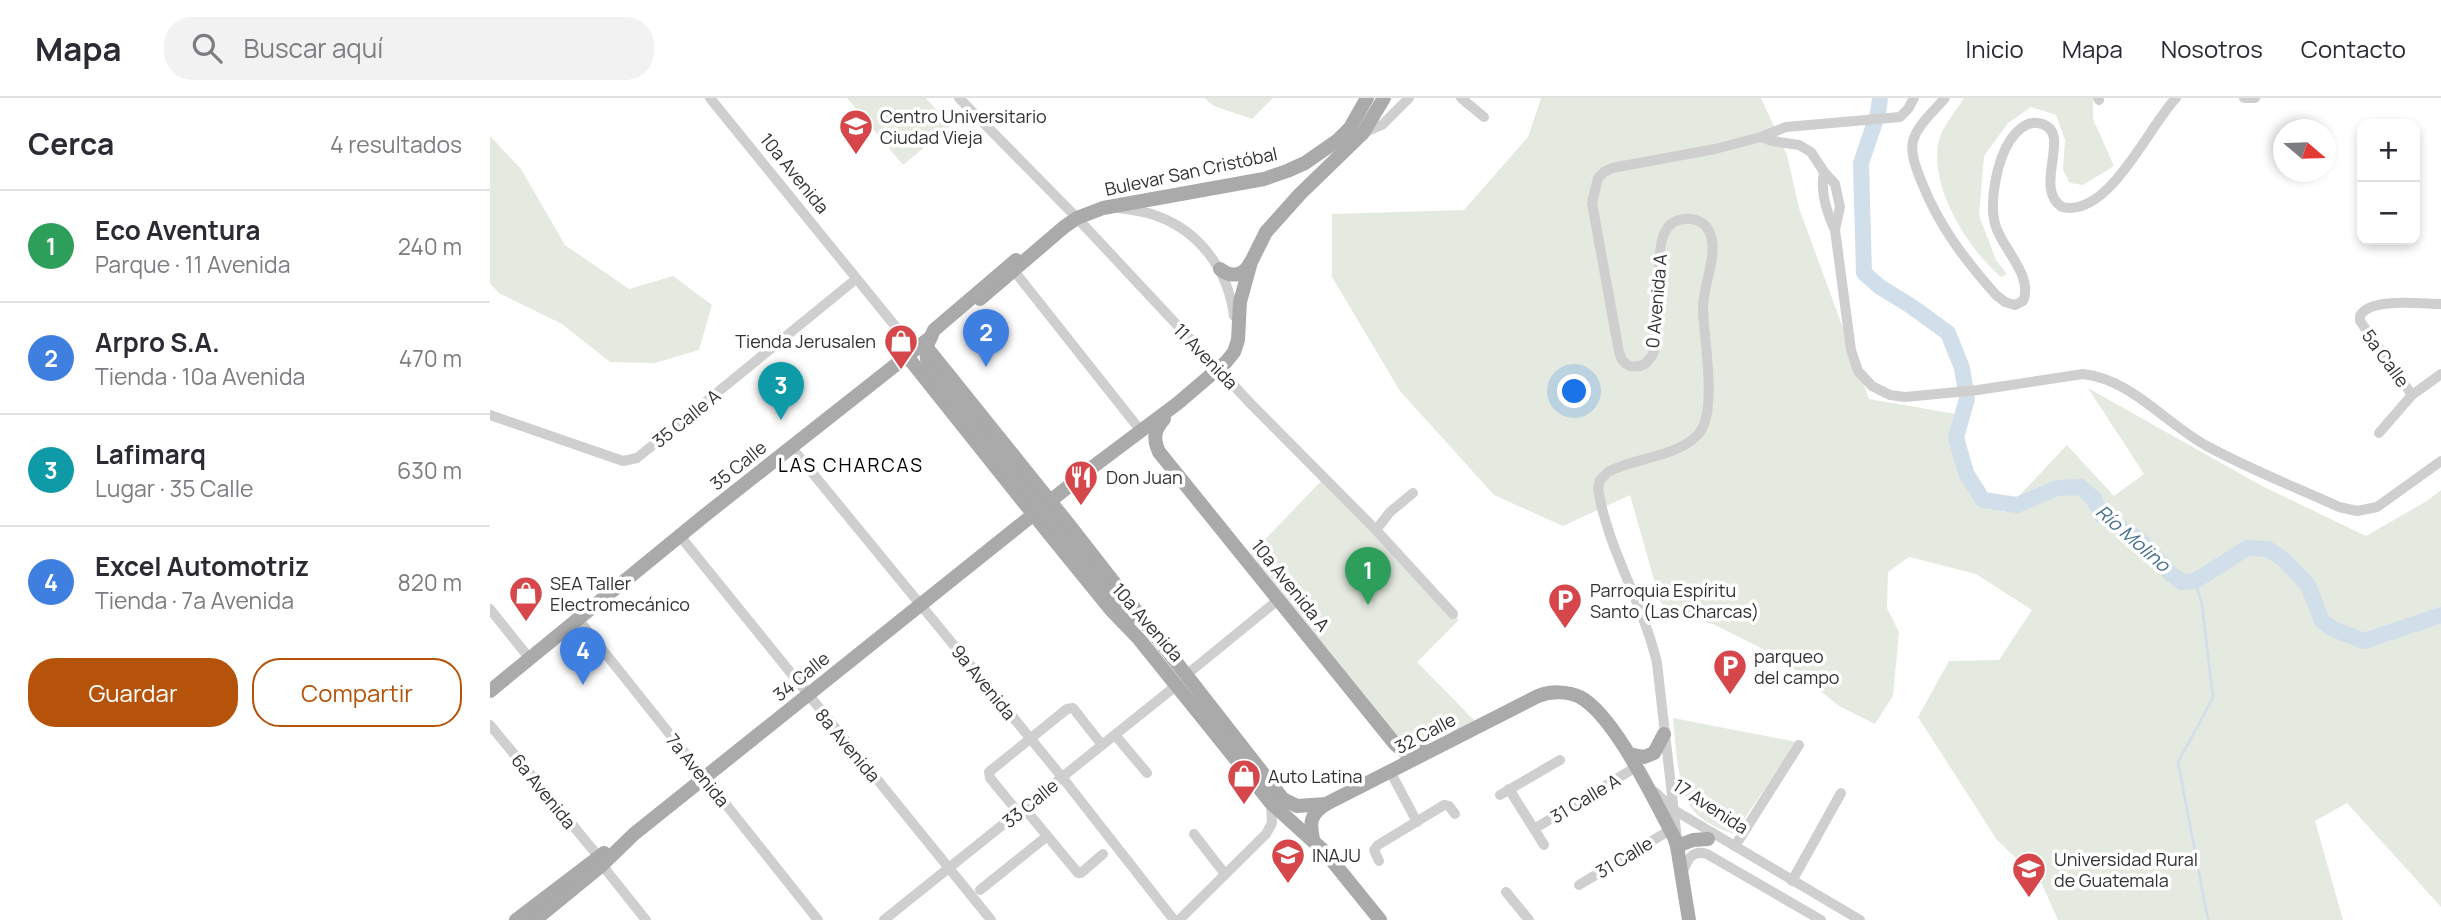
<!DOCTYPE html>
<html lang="es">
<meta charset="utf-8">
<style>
:root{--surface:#fff;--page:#f2f2f3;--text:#2b2b33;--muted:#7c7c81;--line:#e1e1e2;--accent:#b45309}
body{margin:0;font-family:Manrope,sans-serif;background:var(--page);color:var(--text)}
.controls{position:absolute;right:21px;top:21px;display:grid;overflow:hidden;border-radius:14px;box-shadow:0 4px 10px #0003}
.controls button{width:63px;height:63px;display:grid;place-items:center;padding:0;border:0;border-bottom:2px solid var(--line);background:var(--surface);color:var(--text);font:35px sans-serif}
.compass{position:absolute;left:1783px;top:21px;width:63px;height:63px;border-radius:50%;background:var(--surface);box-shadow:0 4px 10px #0003;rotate:109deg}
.you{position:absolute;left:1085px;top:294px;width:24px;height:24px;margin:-18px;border:5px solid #fff;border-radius:50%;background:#1a73e8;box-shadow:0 0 0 10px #1a73e833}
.badge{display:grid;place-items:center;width:46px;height:46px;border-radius:50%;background:var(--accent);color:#fff;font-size:23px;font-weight:700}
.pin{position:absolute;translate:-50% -58px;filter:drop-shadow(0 2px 4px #0008)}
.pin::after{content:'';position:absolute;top:37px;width:24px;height:21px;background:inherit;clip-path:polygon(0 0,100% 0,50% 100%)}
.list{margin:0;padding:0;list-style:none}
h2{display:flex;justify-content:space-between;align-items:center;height:91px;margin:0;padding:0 28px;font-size:30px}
h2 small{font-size:23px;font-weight:400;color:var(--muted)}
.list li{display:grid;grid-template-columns:46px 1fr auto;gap:21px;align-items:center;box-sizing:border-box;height:112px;padding:0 28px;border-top:2px solid var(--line)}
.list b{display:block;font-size:26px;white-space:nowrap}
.list p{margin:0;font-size:23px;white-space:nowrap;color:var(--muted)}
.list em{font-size:23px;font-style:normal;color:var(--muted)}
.actions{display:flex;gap:14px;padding:21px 28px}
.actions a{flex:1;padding:16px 0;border:2px solid var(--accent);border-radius:28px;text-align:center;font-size:24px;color:var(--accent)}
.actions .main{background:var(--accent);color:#fff}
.icon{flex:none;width:38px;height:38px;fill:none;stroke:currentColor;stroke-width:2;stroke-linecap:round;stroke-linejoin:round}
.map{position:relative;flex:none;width:1951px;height:822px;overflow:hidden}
header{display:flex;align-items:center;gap:42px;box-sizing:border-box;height:98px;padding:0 35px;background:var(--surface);border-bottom:2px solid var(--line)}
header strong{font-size:33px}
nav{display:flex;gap:38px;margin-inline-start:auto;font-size:24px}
.search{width:490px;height:63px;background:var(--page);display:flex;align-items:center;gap:18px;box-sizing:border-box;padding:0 24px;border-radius:28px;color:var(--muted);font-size:26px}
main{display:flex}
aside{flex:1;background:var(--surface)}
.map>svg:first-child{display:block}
.green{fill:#e4eadf}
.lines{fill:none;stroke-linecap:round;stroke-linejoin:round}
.stream{stroke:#d1dfeb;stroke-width:2.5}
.river{stroke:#d1dfeb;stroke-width:16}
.minor{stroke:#cfcfcf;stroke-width:10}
.major{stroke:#aaa;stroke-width:14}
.major-bridge{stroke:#aaa;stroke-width:14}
.labels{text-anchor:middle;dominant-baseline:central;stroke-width:7;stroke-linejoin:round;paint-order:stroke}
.poi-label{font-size:18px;fill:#323232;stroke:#fff;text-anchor:start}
.street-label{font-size:18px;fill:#323232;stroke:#fff}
.neighbourhood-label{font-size:19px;letter-spacing:2px;fill:#000;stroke:#fff}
.water-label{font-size:19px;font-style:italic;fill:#466f8e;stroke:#fff}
</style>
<header>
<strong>Mapa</strong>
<div class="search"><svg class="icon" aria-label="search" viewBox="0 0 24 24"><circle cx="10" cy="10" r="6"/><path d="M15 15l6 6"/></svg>Buscar aquí</div>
<nav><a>Inicio</a><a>Mapa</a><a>Nosotros</a><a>Contacto</a></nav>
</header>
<main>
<aside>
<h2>Cerca<small>4 resultados</small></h2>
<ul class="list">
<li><span class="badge" style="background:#2e9e5b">1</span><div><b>Eco Aventura</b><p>Parque · 11 Avenida</p></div><em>240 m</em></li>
<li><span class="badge" style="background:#3f7fe0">2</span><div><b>Arpro S.A.</b><p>Tienda · 10a Avenida</p></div><em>470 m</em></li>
<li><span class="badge" style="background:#0f9aa8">3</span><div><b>Lafimarq</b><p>Lugar · 35 Calle</p></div><em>630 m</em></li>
<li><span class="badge" style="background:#3f7fe0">4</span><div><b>Excel Automotriz</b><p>Tienda · 7a Avenida</p></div><em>820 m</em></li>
</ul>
<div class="actions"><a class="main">Guardar</a><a>Compartir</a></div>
</aside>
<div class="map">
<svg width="1951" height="822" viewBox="0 0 1951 822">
<rect width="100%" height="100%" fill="#fff"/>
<g class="green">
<path d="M357 0H436L460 28 413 67Z"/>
<path d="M714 0H783L762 21 724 8Z"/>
<path d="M1051 0H1271L1297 57 1309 110 1379 301 1466 316 1493 402 1514 414 1577 347 1624 398 1654 376 1598 290 1772 388 1876 438 1937 403 1951 392V809L1857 705 1825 723 1853 822H1568L1551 784 1507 742 1428 619 1459 563 1509 562 1542 512 1486 476 1419 459 1398 474 1397 510 1409 534 1403 598 1385 626 1349 608 1289 559 1223 526 1180 517 1170 503 1140 397 1073 428 1004 397 910 293 842 179V116L974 112 1038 39Z"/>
<path d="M1474 0H1603V21L1624 68 1593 87 1580 85 1573 72 1575 42 1566 17 1541 9 1518 25 1494 58 1489 117 1506 162 1517 176 1511 179C1478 151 1438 88 1449 42 1453 28 1466 13 1474 0Z"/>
<path d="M0 38 31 71 75 147 139 191 183 178 222 207 209 252 165 265 120 264 72 226 9 195 0 185Z"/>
<path d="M834 380 969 522 927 564 986 624 916 651 761 456Z"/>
<path d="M1183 620 1307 644 1244 736C1229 731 1212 724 1202 711 1188 695 1185 641 1183 620Z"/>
</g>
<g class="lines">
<path class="stream" d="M1705 483 1712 507 1723 600 1688 664 1718 822"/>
<path class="river" d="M1390 0 1388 15 1371 65 1374 175 1390 189 1421 208 1458 235 1472 270 1477 301 1466 339 1476 375 1493 402 1527 407 1567 390 1591 389 1604 401 1612 418 1650 442 1681 476 1692 484 1705 483 1757 450 1778 451 1794 462 1818 487 1832 523 1843 531 1874 543 1951 517"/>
<g class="minor">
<path d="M220 0 414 239 417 258"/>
<path d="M469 0 587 120 761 306 886 432 963 516"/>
<path d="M971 0 994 19"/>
<path d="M1455 0C1445 12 1427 27 1423 43 1420 57 1427 72 1432 85 1449 128 1475 162 1506 197L1515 204 1525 207 1533 203C1544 179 1513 151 1506 129 1498 106 1507 61 1521 41 1527 33 1537 23 1548 25 1586 31 1541 89 1572 109 1619 120 1658 29 1686 0"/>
<path d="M1608 0 1609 2"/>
<path d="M1754 0H1765"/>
<path d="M873 35 892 27 919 0"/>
<path d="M1271 39 1282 43 1309 47 1321 54 1334 74 1345 86 1350 109 1345 132 1361 252 1368 273 1382 288 1400 297 1415 299 1488 292 1593 276C1641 281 1676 326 1717 348 1759 371 1805 389 1849 409L1867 413 1887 409 1951 363"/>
<path d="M1334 74C1330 93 1337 115 1345 132"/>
<path d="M629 110C641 112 655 113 667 118 711 134 738 173 744 218"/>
<path d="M525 174 647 328"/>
<path d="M1922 297 1870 223V218C1880 199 1931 206 1951 206"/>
<path d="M0 317 133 363 147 360 366 181"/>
<path d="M1889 335 1922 297 1951 276"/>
<path d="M301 349 572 679 684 822"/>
<path d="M886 432 900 414 923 395"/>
<path d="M190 438 501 822"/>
<path d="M0 511 40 561"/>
<path d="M88 521 328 822"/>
<path d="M695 578 788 502"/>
<path d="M0 627 108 758"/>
<path d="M625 637 657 675"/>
<path d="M901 675 927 724"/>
<path d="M1019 691 1054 747"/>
<path d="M1165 694 1184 712 1370 822"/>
<path d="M1010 697 1070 662"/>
<path d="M534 710 588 775H591L613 756"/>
<path d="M528 714 500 680 499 674 577 611 583 610 612 647"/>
<path d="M1044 731 1146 669"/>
<path d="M704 736 735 776"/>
<path d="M1187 741 1167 565C1153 505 1118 452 1108 391L1110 382 1118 374C1145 359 1191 359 1210 334 1227 311 1214 241 1213 212 1212 187 1230 156 1219 133 1212 118 1188 117 1178 129 1172 137 1171 146 1170 155L1166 247 1162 258 1155 266C1142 272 1132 267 1129 254L1102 105 1108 80 1114 74 1122 70 1225 51 1271 39 1296 29 1410 19 1418 11 1424 0"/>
<path d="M1245 748 1309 647"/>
<path d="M889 763 884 752 888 747 954 707 959 708 965 716"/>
<path d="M112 767 156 822"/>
<path d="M1192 776C1197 763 1201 751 1217 756L1331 822"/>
<path d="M1302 783 1351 695"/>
<path d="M1089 787 1180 732"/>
<path d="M490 792 556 739"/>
<path d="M1016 794 1039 822"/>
<path d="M394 822 687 587"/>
<path d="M689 822 776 736 782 725 781 705"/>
</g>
<g class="major">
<path d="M730 171C741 180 754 178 760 165"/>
<path d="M490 201 574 129 587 120 613 110 774 81 797 73 815 65 848 42 860 30 877 0"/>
<path d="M433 245 576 423 793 701 807 708 836 706 1048 598C1061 593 1077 593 1090 599 1125 618 1165 704 1184 739L1187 748 1199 822"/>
<path d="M417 258 560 437 622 513 649 541 781 705 835 754 890 822"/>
<path d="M674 321C664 332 663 341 669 354L905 646 916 655 934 653"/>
<path d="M0 593 214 418 441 239"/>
<path d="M1139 656 1154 659 1164 655 1174 636"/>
<path d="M823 741C819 723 821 716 836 706"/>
<path d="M1187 748 1203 742 1218 741"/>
<path d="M26 822 114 755"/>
<path d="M45 822 112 767 144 736 604 368 688 305 736 264 744 254 748 242 750 204 761 164 776 134 810 96 873 35 894 0"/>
</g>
<path class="major-bridge" d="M526 162 444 232 436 250 438 271 628 508 638 523"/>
</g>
<defs>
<g id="university-pin" transform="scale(1.75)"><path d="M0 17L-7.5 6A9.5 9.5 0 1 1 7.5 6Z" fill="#d6474b" stroke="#fff"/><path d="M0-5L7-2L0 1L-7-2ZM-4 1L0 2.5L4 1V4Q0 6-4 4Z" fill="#fff"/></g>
<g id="shop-pin" transform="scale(1.75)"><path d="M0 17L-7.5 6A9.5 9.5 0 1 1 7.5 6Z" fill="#d6474b" stroke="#fff"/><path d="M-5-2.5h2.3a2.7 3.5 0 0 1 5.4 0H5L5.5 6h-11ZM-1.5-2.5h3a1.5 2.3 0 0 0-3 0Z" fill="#fff"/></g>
<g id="restaurant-pin" transform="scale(1.75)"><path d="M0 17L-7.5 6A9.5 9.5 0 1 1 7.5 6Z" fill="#d6474b" stroke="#fff"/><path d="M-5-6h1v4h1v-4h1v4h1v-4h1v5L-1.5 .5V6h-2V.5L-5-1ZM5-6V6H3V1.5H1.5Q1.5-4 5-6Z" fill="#fff"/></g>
<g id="parking-pin" transform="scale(1.75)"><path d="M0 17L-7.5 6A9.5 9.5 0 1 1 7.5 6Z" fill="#d6474b" stroke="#fff"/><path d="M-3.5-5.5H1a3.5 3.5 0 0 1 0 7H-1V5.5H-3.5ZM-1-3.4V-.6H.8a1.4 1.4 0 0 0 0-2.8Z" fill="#fff"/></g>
<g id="school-pin" transform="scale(1.75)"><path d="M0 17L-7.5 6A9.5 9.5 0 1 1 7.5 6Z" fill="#d6474b" stroke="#fff"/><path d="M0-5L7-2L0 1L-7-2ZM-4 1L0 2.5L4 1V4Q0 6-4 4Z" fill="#fff"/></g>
</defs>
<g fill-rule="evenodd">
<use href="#university-pin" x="366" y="28"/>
<use href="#shop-pin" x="411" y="243"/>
<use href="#restaurant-pin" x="591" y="379"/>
<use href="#shop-pin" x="36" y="495"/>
<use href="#parking-pin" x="1075" y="502"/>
<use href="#parking-pin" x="1240" y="568"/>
<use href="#shop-pin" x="754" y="678"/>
<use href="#school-pin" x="798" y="757"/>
<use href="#university-pin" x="1539" y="771"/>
</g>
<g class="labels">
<g class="poi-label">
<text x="390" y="18">Centro Universitario<tspan x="390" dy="21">Ciudad Vieja</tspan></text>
<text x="386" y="243" text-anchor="end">Tienda Jerusalen</text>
<text x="616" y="379">Don Juan</text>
<text x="60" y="485">SEA Taller<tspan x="60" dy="21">Electromecánico</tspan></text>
<text x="1100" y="492">Parroquia Espíritu<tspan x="1100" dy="21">Santo (Las Charcas)</tspan></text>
<text x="1264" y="558">parqueo<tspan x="1264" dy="21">del campo</tspan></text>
<text x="778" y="678">Auto Latina</text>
<text x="822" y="757">INAJU</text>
<text x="1564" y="761">Universidad Rural<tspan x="1564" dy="21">de Guatemala</tspan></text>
</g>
<g class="street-label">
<text transform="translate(701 73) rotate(-12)">Bulevar San Cristóbal</text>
<text transform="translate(305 75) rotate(51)">10a Avenida</text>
<text transform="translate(1166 203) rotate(-85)">0 Avenida A</text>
<text transform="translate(716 258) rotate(46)">11 Avenida</text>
<text transform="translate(1896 260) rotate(54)">5a Calle</text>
<text transform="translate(196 320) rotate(-39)">35 Calle A</text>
<text transform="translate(248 367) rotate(-39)">35 Calle</text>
<text transform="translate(801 487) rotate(51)">10a Avenida A</text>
<text transform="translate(658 524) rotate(49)">10a Avenida</text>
<text transform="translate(311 578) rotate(-39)">34 Calle</text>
<text transform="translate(494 584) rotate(51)">9a Avenida</text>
<text transform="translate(935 635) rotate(-28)">32 Calle</text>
<text transform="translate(358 647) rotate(50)">8a Avenida</text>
<text transform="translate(208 672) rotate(51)">7a Avenida</text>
<text transform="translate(54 693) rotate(51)">6a Avenida</text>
<text transform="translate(1095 700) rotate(-31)">31 Calle A</text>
<text transform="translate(540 705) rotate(-39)">33 Calle</text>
<text transform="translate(1221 708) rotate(33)">17 Avenida</text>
<text transform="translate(1134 759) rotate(-31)">31 Calle</text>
</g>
<g class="neighbourhood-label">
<text x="361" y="367">LAS CHARCAS</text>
</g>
<g class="water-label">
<text transform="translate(1643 440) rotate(41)">Río Molino</text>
</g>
</g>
</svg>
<div class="controls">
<button>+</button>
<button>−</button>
</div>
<svg class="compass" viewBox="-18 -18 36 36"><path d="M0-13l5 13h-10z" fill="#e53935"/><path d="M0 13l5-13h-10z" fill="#7c7c81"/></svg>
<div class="you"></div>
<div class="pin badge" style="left:878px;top:507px;background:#2e9e5b">1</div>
<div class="pin badge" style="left:496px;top:269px;background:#3f7fe0">2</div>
<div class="pin badge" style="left:291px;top:322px;background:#0f9aa8">3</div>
<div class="pin badge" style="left:93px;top:587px;background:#3f7fe0">4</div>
</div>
</main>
